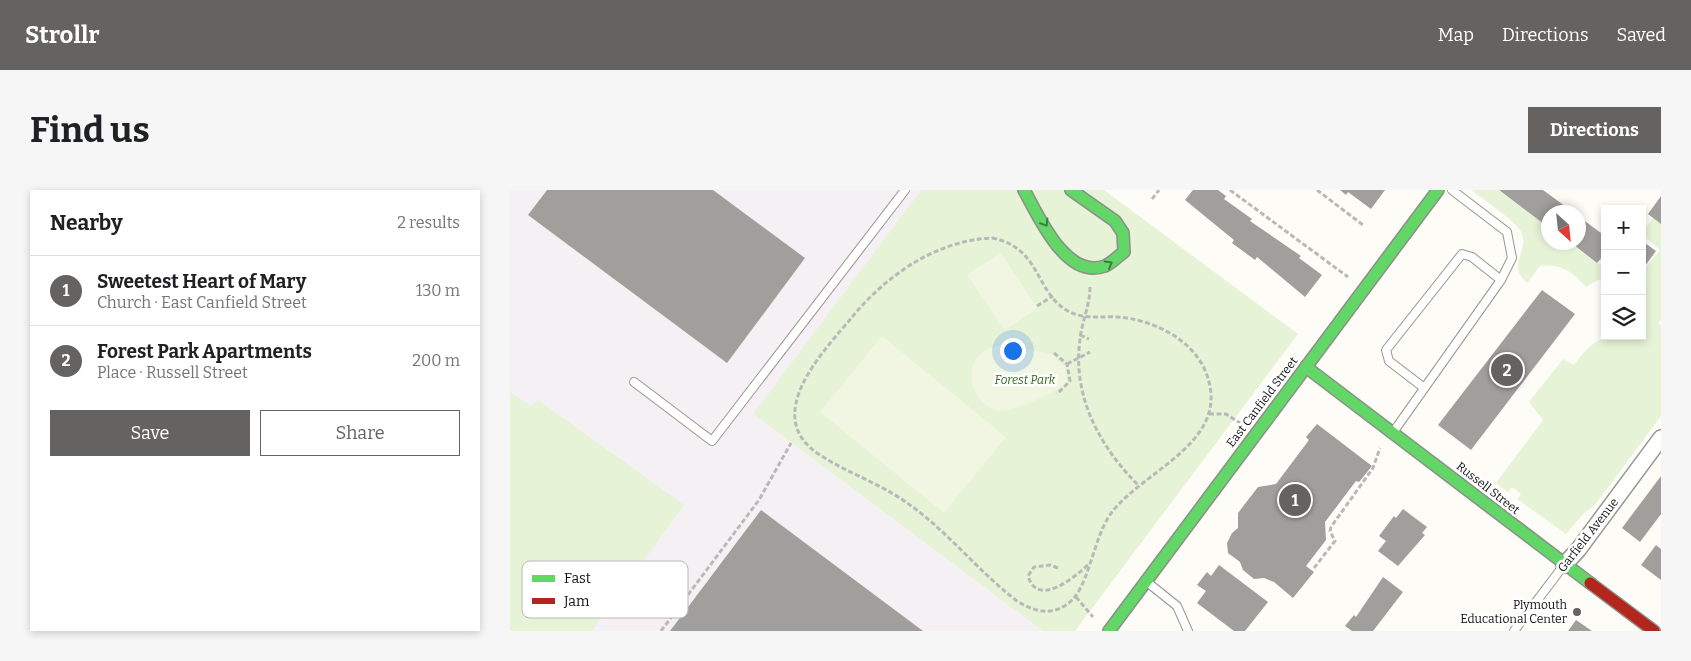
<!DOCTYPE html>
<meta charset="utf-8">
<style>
:root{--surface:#fff;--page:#f6f6f6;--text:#202124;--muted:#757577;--line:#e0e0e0;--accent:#646362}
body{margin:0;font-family:Bitter,serif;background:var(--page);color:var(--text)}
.controls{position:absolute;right:15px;top:15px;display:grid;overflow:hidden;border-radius:0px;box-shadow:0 2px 8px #0003}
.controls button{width:45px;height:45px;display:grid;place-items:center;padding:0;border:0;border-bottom:1px solid var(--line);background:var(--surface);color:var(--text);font:25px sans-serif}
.compass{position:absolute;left:1031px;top:15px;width:45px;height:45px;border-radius:50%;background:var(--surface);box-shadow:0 2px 8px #0003;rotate:153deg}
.you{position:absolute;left:502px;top:160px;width:18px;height:18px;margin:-12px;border:4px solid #fff;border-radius:50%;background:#1a73e8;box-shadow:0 0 0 8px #1a73e833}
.badge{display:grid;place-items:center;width:32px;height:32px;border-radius:50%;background:var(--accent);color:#fff;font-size:16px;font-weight:700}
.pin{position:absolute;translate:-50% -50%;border:2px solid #fff;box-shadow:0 1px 5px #0006}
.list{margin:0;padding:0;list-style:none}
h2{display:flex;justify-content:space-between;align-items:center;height:65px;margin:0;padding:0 20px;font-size:21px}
h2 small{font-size:16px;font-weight:400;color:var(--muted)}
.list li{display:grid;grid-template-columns:32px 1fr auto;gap:15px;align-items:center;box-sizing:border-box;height:70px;padding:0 20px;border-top:1px solid var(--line)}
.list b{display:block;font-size:19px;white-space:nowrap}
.list p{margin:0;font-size:16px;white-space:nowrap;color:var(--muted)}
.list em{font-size:16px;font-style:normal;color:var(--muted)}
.actions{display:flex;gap:10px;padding:15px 20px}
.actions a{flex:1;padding:11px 0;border:1px solid var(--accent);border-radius:0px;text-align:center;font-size:18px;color:var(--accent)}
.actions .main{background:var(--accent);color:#fff}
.icon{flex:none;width:28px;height:28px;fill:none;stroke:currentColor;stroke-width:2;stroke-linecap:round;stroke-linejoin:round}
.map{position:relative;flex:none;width:1151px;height:441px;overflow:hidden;border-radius:0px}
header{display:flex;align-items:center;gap:30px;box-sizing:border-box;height:70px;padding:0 25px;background:var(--accent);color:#fff}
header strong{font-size:24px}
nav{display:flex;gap:28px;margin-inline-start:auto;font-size:18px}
.intro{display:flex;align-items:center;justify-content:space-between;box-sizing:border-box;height:120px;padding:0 30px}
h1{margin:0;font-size:35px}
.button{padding:12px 22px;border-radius:0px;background:var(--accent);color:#fff;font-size:18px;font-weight:700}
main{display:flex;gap:30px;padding:0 30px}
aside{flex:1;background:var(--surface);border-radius:0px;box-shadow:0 2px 8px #0003}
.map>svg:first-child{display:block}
.industrial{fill:#f5f0f3}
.green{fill:#e7f3d7}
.pitch{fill:#f0f6e1}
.building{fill:#a19f9c}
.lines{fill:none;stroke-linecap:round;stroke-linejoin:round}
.lane-casing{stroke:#979795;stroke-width:10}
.street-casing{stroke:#979795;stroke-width:18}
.fast-casing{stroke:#8e8d8b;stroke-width:14}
.jam-casing{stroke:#8e8d8b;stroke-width:14}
.path{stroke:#b9b9b8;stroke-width:3;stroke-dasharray:5 2.5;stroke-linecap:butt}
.lane{stroke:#fffffe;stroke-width:8}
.street{stroke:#fffffe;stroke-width:15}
.fast{stroke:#63d668;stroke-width:11}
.jam{stroke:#b3261e;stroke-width:11}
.oneway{stroke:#3e7d41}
.poi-dot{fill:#646362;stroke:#fff;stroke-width:2}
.labels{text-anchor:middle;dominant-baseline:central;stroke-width:5;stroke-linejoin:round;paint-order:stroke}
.park-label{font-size:12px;font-style:italic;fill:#2f6b1f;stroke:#fff}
.street-label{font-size:12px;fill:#111;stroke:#fff}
.poi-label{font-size:12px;fill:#111;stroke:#fff;text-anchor:end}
.key{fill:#fff;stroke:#b8b8b8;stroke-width:1}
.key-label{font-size:14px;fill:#111}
</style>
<header>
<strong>Strollr</strong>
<nav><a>Map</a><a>Directions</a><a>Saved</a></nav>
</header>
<div class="intro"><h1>Find us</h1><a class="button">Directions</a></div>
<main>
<aside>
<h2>Nearby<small>2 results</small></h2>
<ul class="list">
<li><span class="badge">1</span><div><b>Sweetest Heart of Mary</b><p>Church · East Canfield Street</p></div><em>130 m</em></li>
<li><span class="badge">2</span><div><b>Forest Park Apartments</b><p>Place · Russell Street</p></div><em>200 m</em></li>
</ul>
<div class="actions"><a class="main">Save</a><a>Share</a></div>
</aside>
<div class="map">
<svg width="1151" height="441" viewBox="0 0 1151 441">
<rect width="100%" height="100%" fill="#fdfcf7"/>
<path class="industrial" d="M0 0H411L243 224 533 441H0Z"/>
<g class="green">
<path d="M411 0H594L788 144 565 441H533L243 224Z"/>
<path d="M961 0H988L1038 37V52L1059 53 1090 75 1095 69V89L1087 90 1076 97C1061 81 1053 74 1030 76L1017 93C995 73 1022 61 1010 40 1004 30 971 8 961 0Z"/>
<path d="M1144 27 1151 32V130L1148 133 1151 135V226L1085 315 1073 324 1056 344 1007 309 1011 304 1002 297 998 302 986 293 1033 230 1019 212 1053 169 1064 175C1087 143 1096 146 1132 146V82L1150 60 1132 45V42Z"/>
<path d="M0 202 21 216 28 210 174 315 82 441H0Z"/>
</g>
<g class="pitch">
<path d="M490 63 528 118 495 140 457 85Z"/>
<path d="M372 146 496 247 434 323 310 222Z"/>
<path d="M499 154 543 165 554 176 557 191C546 203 535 206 521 212 510 216 498 222 487 220 463 215 451 177 473 162 479 157 491 156 499 154Z"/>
</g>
<g class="building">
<path d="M37 0H203L295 68 217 173 18 25Z"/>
<path d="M683 0H708L716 6 714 9 742 29 740 31 791 66 789 68 812 85 795 107 747 67 745 70 722 53 724 50 675 10Z"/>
<path d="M830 0H875L861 19 838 2 836 5Z"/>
<path d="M989 0H1033L1063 22H1038V37Z"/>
<path d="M1151 6V34L1138 24Z"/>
<path d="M1068 26 1095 46V64L1087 73 1060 52H1068Z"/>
<path d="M1132 51 1146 61 1132 80Z"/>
<path d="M1032 100 1065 124 961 260 928 235Z"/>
<path d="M807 234 862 276 849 292 846 291 815 332 816 350 796 376 804 382 783 408 764 392 754 388 744 389 733 380 730 372 718 363 717 353 722 343 728 338V323L748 297 766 294 799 250 796 247Z"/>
<path d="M1151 286V324L1130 352 1112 338Z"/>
<path d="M893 319 917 337 912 343 915 345 888 376 868 361 876 351 869 346 884 326 886 328Z"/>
<path d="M251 320 413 441H160Z"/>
<path d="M1146 355 1151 359V390L1131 375Z"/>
<path d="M709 375 758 412 735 441H724L687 413 696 401 687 395 697 382 701 386Z"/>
<path d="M873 387 893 402 863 441H842L835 436 844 425 846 427Z"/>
<path d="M1066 430 1082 441H1058Z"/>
</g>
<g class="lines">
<g class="lane-casing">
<g id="lane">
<path d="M124 192 202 251 395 0"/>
<path d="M913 197 879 171 876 160 952 64 962 67 991 90"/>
<path d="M884 241 991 90 1002 68 997 42 942 0"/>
<path d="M637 392 667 416 678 441"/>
<path d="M1004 441 1054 375"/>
</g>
</g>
<g class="street-casing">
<path id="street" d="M1054 375 1068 360 1151 248"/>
</g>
<g class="fast-casing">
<g id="fast">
<path d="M514 0C529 27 556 90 595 76 602 73 608 66 614 62L613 43 605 31 561 0"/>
<path d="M796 177 1080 393"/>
<path d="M599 441 928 0"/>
</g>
</g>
<g class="jam-casing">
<path id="jam" d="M1080 393 1144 441"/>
</g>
<g class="path">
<path d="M720 0 838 87"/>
<path d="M807 0 853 35"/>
<path d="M642 9 649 0"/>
<path d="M482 48C531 57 525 103 558 121 574 130 590 126 607 127 640 129 679 147 694 178 727 250 636 278 602 322 582 348 580 400 556 415 539 426 523 421 507 411 469 382 439 343 400 315 372 294 339 284 310 265 249 226 314 161 343 126 377 85 427 50 482 48Z"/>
<path d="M580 97C580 115 572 131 570 149 562 207 590 257 629 296"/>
<path d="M527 116 543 106"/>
<path d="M570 145 579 149"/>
<path d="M544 163 557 174 560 191 547 204"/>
<path d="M557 174 580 162"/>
<path d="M699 224H716L730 233"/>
<path d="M548 378 540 375 524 377 518 386C528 419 566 386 579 374"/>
<path d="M804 378 825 351 820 341 821 337 863 278 870 258"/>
<path d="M566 407 583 427"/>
<path d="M151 441 249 310 281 253"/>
</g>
<use href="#lane" class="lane"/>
<use href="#street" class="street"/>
<use href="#fast" class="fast"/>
<use href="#jam" class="jam"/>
</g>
<defs><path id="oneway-chevron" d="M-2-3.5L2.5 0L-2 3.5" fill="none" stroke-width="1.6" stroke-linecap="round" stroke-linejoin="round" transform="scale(1.25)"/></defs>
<g class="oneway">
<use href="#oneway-chevron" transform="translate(535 33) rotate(58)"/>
<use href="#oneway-chevron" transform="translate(599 74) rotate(-30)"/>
</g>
<circle class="poi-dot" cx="1067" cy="422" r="5"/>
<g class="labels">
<g class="park-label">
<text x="515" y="190">Forest Park</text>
</g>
<g class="street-label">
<text transform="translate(752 212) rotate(-53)">East Canfield Street</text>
<text transform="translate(978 298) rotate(38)">Russell Street</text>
<text transform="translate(1078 345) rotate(-52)">Garfield Avenue</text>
</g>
<g class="poi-label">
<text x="1057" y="415">Plymouth<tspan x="1057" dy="14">Educational Center</tspan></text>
</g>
</g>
<rect x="12" y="371" width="166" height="57" rx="8" class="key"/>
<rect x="22" y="385" width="23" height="7" fill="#63d668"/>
<rect x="22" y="408" width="23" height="6" fill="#b3261e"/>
<g class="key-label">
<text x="54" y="393">Fast</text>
<text x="54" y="416">Jam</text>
</g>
</svg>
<div class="controls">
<button>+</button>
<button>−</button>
<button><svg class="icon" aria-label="layers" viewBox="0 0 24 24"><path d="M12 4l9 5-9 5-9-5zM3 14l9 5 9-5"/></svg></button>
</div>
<svg class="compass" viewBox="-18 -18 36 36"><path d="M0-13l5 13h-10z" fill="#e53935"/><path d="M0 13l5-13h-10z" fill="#757577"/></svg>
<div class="you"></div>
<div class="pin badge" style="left:785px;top:310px">1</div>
<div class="pin badge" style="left:997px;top:180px">2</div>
</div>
</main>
